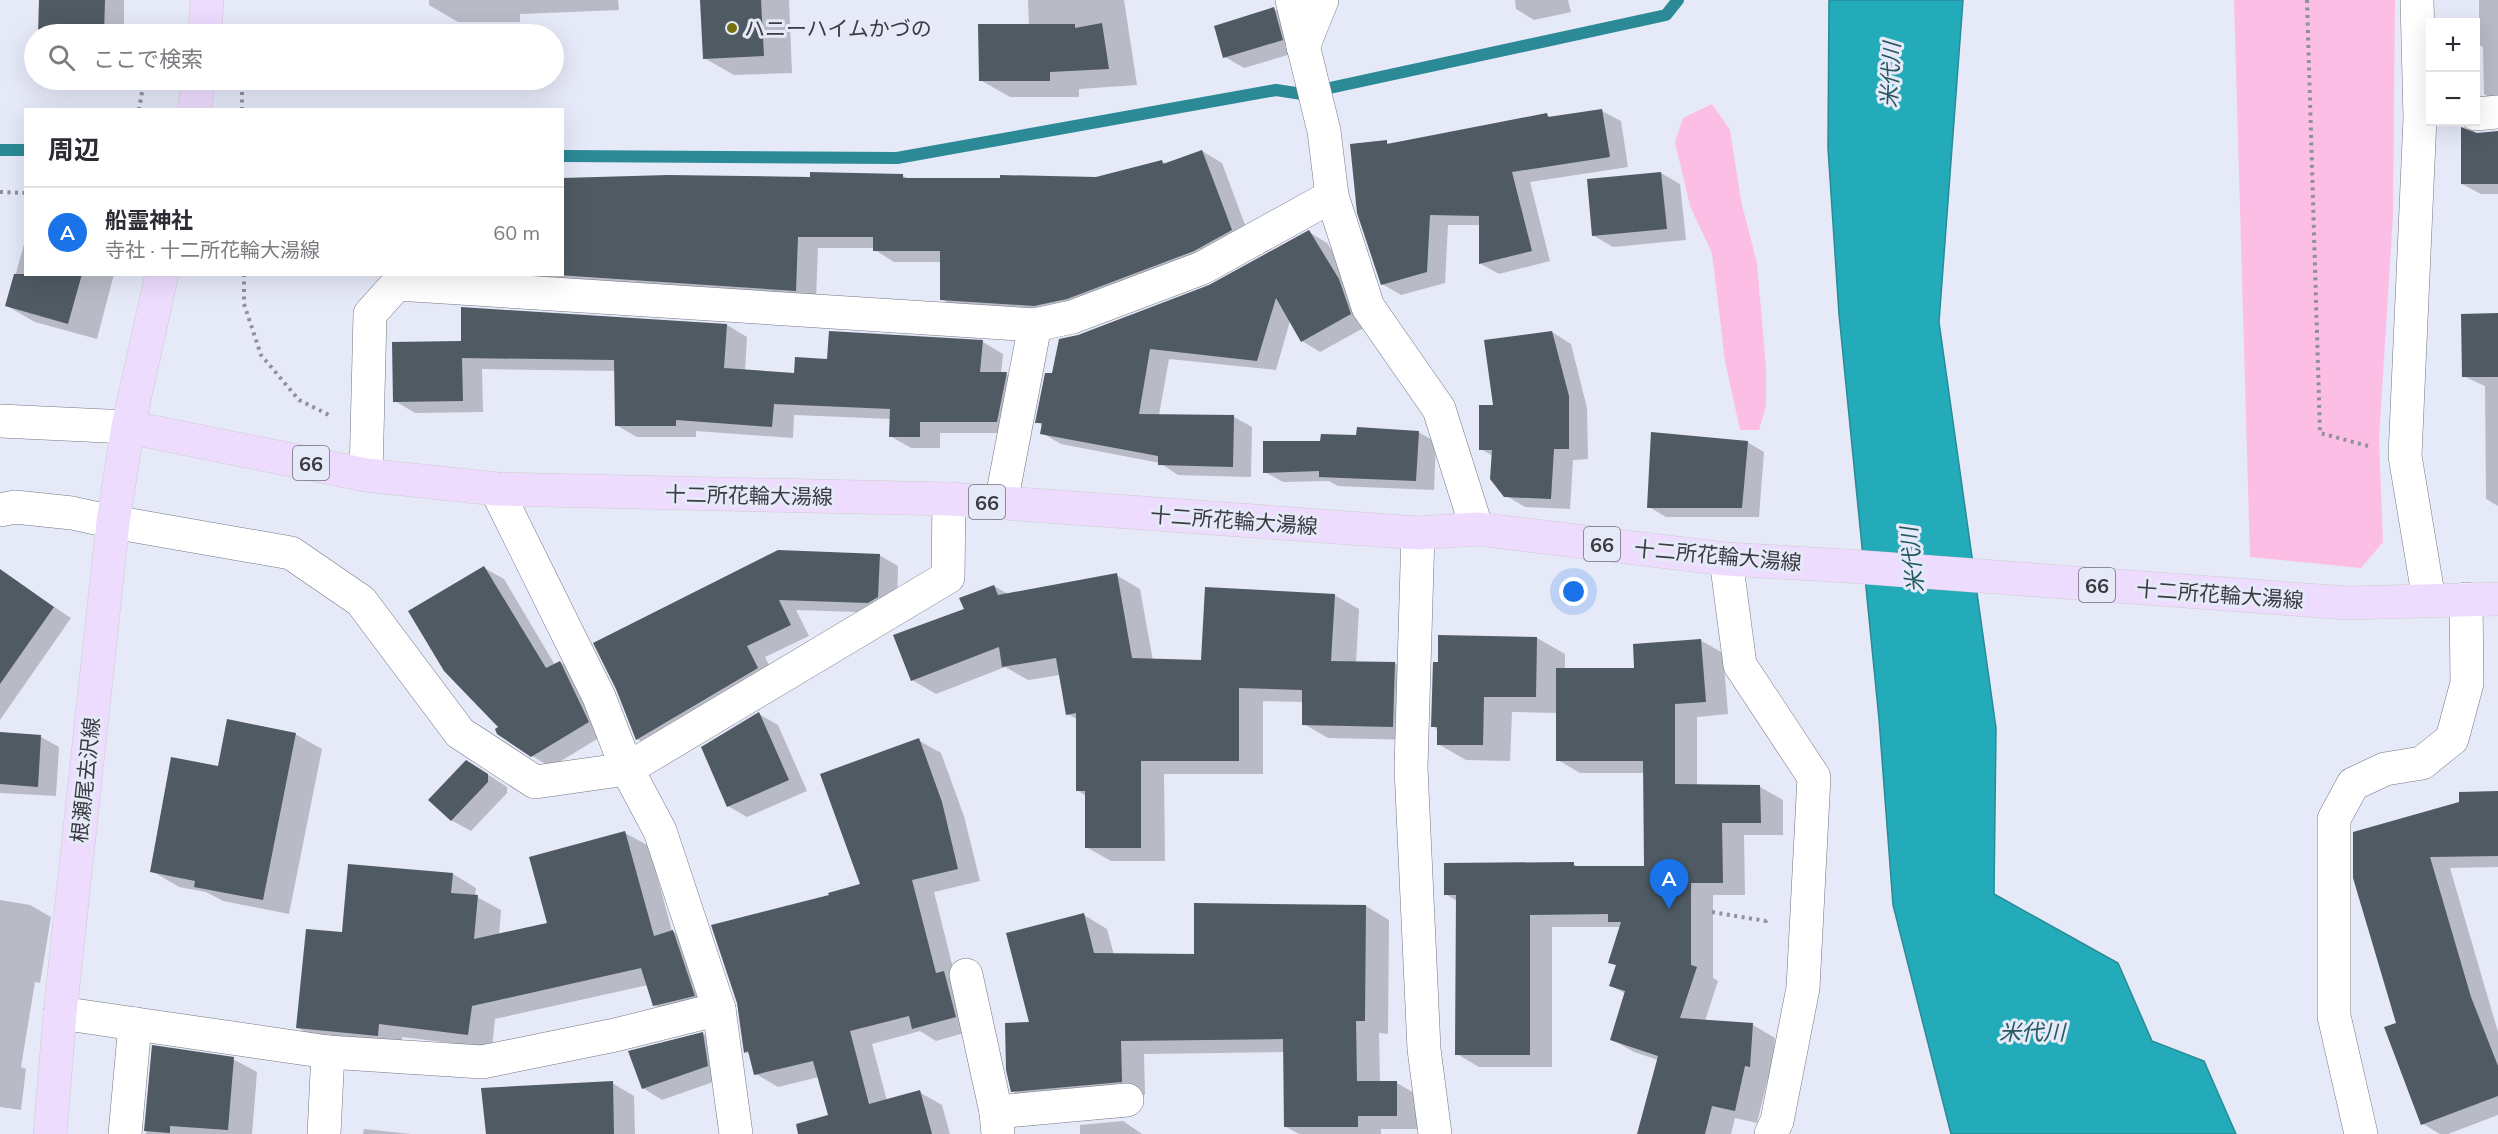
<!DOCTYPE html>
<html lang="ja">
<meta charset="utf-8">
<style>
:root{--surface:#fff;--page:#f2f2f3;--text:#2b2b33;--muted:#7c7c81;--line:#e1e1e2;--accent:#1a73e8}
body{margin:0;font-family:Mulish,"Noto Sans JP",sans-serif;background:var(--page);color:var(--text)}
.controls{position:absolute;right:18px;top:18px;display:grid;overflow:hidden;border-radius:0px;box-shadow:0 6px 24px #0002}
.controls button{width:54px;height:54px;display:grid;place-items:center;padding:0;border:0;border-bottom:2px solid var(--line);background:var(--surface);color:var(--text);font:30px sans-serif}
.you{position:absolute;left:1574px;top:592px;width:21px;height:21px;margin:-15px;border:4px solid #fff;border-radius:50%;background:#1a73e8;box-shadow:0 0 0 9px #1a73e833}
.badge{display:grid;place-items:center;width:39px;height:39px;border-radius:50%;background:var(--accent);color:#fff;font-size:20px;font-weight:700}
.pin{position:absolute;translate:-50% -50px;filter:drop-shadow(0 2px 3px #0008)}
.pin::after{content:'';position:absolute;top:32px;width:21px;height:18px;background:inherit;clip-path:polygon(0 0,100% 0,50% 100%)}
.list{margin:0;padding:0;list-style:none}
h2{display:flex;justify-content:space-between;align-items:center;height:78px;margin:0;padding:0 24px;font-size:26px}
h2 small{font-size:20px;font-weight:400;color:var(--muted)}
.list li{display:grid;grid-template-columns:39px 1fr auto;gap:18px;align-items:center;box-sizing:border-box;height:90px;padding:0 24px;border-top:2px solid var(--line)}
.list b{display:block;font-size:22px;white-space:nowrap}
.list p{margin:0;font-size:20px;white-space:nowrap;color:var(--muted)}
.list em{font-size:20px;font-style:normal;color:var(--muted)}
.icon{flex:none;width:33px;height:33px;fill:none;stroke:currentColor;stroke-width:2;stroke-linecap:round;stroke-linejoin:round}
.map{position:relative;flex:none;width:2498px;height:1134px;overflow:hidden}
.search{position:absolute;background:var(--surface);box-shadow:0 6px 24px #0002;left:24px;top:24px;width:540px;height:66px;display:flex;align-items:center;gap:15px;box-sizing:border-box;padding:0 21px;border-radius:33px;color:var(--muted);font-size:22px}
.panel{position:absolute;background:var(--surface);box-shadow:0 6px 24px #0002;left:24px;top:108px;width:540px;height:168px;border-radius:0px}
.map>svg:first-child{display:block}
.green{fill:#fdbee5}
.water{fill:#24abba;stroke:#2b8a96;stroke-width:1.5}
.shadow{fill:#0003}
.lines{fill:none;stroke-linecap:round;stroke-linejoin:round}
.stream{stroke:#2b8a96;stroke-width:12}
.building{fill:#4f5a63}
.minor-casing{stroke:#737783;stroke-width:34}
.major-casing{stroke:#ccccce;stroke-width:34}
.path{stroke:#8e909a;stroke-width:4;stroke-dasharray:3 4.5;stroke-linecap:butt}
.minor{stroke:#fff;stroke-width:33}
.major{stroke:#eedcfe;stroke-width:33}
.poi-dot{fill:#777011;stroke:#e6e9f8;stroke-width:2}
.labels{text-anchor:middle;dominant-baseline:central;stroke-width:6;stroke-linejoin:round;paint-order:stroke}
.shield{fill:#e6e9f8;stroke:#6e7079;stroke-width:1.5}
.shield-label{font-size:20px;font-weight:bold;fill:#3b3c42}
.poi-label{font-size:21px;fill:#3b3c42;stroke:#e6e9f8;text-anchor:start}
.street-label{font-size:21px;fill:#3b3c42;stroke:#e6e9f8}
.water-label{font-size:22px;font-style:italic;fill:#265a60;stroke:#e6e9f8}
</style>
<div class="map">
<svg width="2498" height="1134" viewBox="0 0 2498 1134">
<rect width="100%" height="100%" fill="#e6e9f8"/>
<g class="green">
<path d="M2234 0H2395L2393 215 2379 439 2383 542 2361 568 2250 557Z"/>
<path d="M1712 104 1730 130 1741 201 1757 263 1766 368V406L1759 430H1740L1725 361 1712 253 1690 206 1675 142 1683 118Z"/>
</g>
<path class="water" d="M1829 0H1963L1939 322 1996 728 1994 894 2118 963 2152 1041 2204 1061 2236 1134H1951L1893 905 1879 719 1839 314 1828 148Z"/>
<g class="shadow">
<rect x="40" y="0" width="84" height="34"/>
<path d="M429 0H618L619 10 520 14V22H458L429 5Z"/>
<path d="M701 0H789L792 73 734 75 704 58Z"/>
<path d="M1028 0H1124L1137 85 1079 89V97H1010L980 80 1029 26Z"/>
<path d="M1515 0H1568L1571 12 1534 20 1516 9Z"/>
<path d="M2479 0H2498V102L2484 94 2483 47 2479 45Z"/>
<path d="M1274 9 1294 20 1301 51 1244 68 1225 57Z"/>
<path d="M53 80H131V85L58 83Z"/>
<path d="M1602 111 1621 121 1628 167 1530 182 1550 261 1499 274 1481 264V225H1448L1445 283 1401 295 1382 284 1386 142 1392 145 1547 115 1552 118Z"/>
<path d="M2498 132V194H2481L2462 184 2477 134Z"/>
<path d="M1202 151 1222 163 1251 241 1054 317 961 311 942 299V262H894L875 250V248H818L816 301 474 274H562L812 178 902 175 909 179 1096 178 1161 161 1167 164Z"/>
<path d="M1661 173 1680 184 1686 240 1613 247 1594 236Z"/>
<path d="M1309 232 1327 243 1358 291 1369 325 1320 352 1302 341 1290 321 1276 370 1169 359 1159 415 1234 417 1252 427 1251 477 1178 475 1160 463 1061 444 1042 433 1043 426 1037 422 1053 375 1079 336 1209 287Z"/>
<path d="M26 237V274H114L97 339 35 322 7 306Z"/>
<path d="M2498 315V506L2486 499 2485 386 2463 376Z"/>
<path d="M727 325 747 337 745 371 796 375 828 360 983 342 1003 354 1001 374H1006L1027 386 1018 433H940V448H911L890 436 891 419 794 415 793 438 696 431V437H637L616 425V371L482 369 483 412 415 413 395 401 462 342Z"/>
<path d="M1552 332 1571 344 1587 408 1588 459 1573 460 1570 509 1525 507 1505 495 1493 456 1481 449Z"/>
<path d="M1418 432 1436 442 1434 490 1338 486 1329 481 1283 482 1265 472 1322 443 1358 437Z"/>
<path d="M1747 442 1764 452 1759 517H1666L1649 507Z"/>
<path d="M879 555 898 566 897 608 888 613 796 610 809 636 765 657 776 679 656 750 637 739 617 688 595 644Z"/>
<path d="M484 568 504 579 555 665 560 662 579 673 607 733 551 767 532 756Z"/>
<path d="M1116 575 1140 589 1153 661 1203 662 1334 595 1359 609 1356 663H1395L1419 677 1417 740 1328 738 1304 724V702L1263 701V774H1164L1165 861H1111L1086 847V796L1077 790V719L1067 714 1060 675 1028 680 1005 667 936 694 912 680 966 609 994 586 1008 594Z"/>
<path d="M10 578 71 618 0 720V592Z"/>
<path d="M1440 637 1537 638 1565 654V669H1636L1700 640 1723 653 1728 714 1697 717V786L1760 787 1783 800V835H1744L1745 895H1713V978L1718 981 1705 1021 1753 1025 1775 1038 1772 1079 1768 1078 1757 1123 1735 1118 1731 1134H1638L1658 1060 1634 1052 1611 1039 1626 994 1610 985 1617 966 1609 962 1621 928 1619 927H1552V1067H1479L1457 1054V901L1446 894 1573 864 1580 868H1645V773H1580L1558 760V713L1512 712 1510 761 1466 760 1438 744V730L1433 726 1439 664Z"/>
<path d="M759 714 778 725 807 791 747 817 728 806Z"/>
<path d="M0 733 41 737 59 747 56 796 0 793Z"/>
<path d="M295 734 322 749 289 914 223 901 206 892 179 887 152 871 219 768Z"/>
<path d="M918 740 941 753 964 816 980 881 934 892 956 980 978 1029 936 1041 920 1031 872 1044 887 1101 919 1092 942 1105 950 1134H835L819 1077 778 1087 756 1074 751 1055 745 1052 830 896 862 885Z"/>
<path d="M467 761 507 787V793L471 831 451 820Z"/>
<path d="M2498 793V867L2450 868 2498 1032V1115L2448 1134H2440L2423 1124 2397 1024 2354 877Z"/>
<path d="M625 833 649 846 672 931 696 945 717 1009 678 1019 655 1005 648 985 495 1019 492 1048 402 1037 401 1049 321 1041 298 1028 344 934 453 874 476 888 475 896 501 910 499 935 549 924Z"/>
<path d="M0 900 30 905 51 917 40 983 35 982 21 1067 26 1069 21 1110 0 1107Z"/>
<path d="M1366 906 1389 920 1388 1034 1379 1033 1380 1083H1397L1421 1097V1129H1381V1134H1299L1286 1127 1285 1052 1144 1054 1145 1095 1036 1105 1012 1091 1031 1023 1084 915 1107 929 1114 955 1195 956Z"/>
<path d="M703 1034 722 1045 727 1077 662 1100 643 1088Z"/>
<path d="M153 1047 233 1059 257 1072 252 1134H146Z"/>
<path d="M612 1083 634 1096 635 1134H487Z"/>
<path d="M1123 1121 1142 1134H1080V1125Z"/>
<path d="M364 1129 411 1134H363Z"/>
</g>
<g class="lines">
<g class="stream">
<path d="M0 150H26"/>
<path d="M562 156 897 158 1276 90 1302 94 1666 15 1678 0"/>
</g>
</g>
<g class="building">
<path d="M39 0H105L104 34H38Z"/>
<path d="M700 0H761L764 56 703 59Z"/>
<path d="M1274 7 1283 40 1223 58 1214 26Z"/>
<path d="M1102 23 1109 69 1050 72V81H979L978 24H1075V28Z"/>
<path d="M1602 109 1610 157 1512 172 1532 251 1479 264V216L1430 215 1427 272 1381 285 1357 213 1350 144 1387 140V144L1547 113 1548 117Z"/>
<path d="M2461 127 2477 133 2498 131V184H2461Z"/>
<path d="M1202 150 1232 230 1194 251 1067 299 1034 306 940 300V251H873V237H798L796 291 542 274H562V178L668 175 810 177V172L903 174V178H1000V175L1096 177 1162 160 1163 164Z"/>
<path d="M1661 172 1667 229 1592 236 1587 179Z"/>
<path d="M1309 230 1339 279 1351 314 1301 342 1276 298 1257 361 1150 349 1139 414 1234 415 1233 467 1158 465V456L1040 434 1042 423H1035L1045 373H1052L1059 339 1078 335 1209 285Z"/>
<path d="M14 274H82L68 324 5 306Z"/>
<path d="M461 307 727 324 724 368 794 373 795 357 827 359 829 331 983 340 980 372H1007L997 422H920V437H889L890 409 774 404 772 427 676 420V426H615L614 360 462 358 463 401 393 402 392 342 461 341Z"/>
<path d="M2498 313V377H2462L2461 314Z"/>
<path d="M1552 331 1569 396V449H1554L1551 499 1504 497 1490 479 1492 450H1479V405H1493L1484 340Z"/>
<path d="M1357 427 1419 431 1416 481 1319 477V471L1263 473V441H1320L1321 434 1356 435Z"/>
<path d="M1651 432 1748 441 1742 508H1647Z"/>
<path d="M778 550 880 554 878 597 868 603 779 600 791 625 747 646 758 668 636 740 616 689 593 643Z"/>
<path d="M484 566 546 668 560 661 589 722 531 757 497 734 495 729 498 727 444 671 408 611Z"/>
<path d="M0 569 54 607 0 684Z"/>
<path d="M1117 573 1132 658 1201 660 1205 587 1335 594 1331 661 1395 662 1393 727 1302 725V690L1239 688V761H1141V848H1085V791H1076V713L1066 715 1056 658 1002 667 999 647 911 681 893 635 964 609 959 598 994 585 998 595Z"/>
<path d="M1438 635 1537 637 1536 697H1484L1483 745H1437V727H1431L1433 662H1438Z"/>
<path d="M1701 639 1706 702 1675 704V784L1760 785 1761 823H1722L1723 883H1691V965L1697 967 1680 1018 1753 1023 1750 1067 1745 1066 1735 1111 1712 1106 1705 1134H1637L1658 1056 1610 1040 1625 991 1609 986 1616 965 1608 963 1621 922H1608V914L1530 915V1055H1455L1456 895H1444V863L1574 862V866H1644L1643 761H1556V668H1634L1633 644Z"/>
<path d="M759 712 789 780 727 807 701 747Z"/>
<path d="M227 719 296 733 263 900 194 887 195 881 150 872 171 757 218 766Z"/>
<path d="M0 732 41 735 38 787 0 784Z"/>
<path d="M919 738 942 802 958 869 912 880 936 973 944 971 956 1017 912 1029 909 1016 850 1031 869 1104 920 1090 932 1134H798L796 1124 828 1115 813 1061 754 1075 748 1051 744 1053 737 1003 711 925 829 895 828 893 860 884 820 774Z"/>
<path d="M466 760 488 774V782L451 821 428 800Z"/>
<path d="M2498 791V856L2430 857 2471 997 2498 1066V1096L2421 1125 2384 1027 2396 1023 2353 878V832L2459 802V792Z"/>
<path d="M625 831 654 936 673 930 695 996 653 1006 641 968 472 1006 468 1035 379 1024 378 1036 296 1028 306 929 342 932 348 864 453 873 451 893 478 895 474 939 547 923 529 857Z"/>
<path d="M1194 903 1366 905 1365 1021H1356L1357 1081H1397V1116H1358V1127H1284L1283 1039 1121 1041 1122 1082 1011 1092 1006 1070 1005 1023 1029 1022 1006 933 1084 913 1094 953 1194 954Z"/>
<path d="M703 1032 708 1066 642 1089 628 1051Z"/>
<path d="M152 1045 234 1057 228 1130 170 1126V1133L144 1131Z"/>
<path d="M613 1081 614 1134H486L481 1088Z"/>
</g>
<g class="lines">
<g class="minor-casing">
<g id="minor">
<path d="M1292 0 1324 131 1332 196 1368 307 1439 409 1477 529"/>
<path d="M2417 0 2420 118 2405 456 2429 600"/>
<path d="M1303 47 1322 0"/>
<path d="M2476 114 2498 112"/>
<path d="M1035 325 1072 317 1202 268 1332 196"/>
<path d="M0 421 128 427"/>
<path d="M366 475 370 314 397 284 1035 325 1001 503"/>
<path d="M496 489 599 697 627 769 660 831 719 1009 736 1134"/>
<path d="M0 510 15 507 72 513 113 522 291 553 361 601 460 733 535 782 627 769 948 577 949 499"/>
<path d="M1418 533 1411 768 1424 1049 1435 1134"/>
<path d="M1726 559 1740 665 1814 777 1803 988 1777 1121 1771 1134"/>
<path d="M966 975 996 1112 998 1134"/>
<path d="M60 1013 328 1052 482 1062 615 1035 719 1009"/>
<path d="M996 1112 1127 1100"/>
<path d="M125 1134 135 1024"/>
<path d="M324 1134 328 1052"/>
<path d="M2361 1134 2334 1016V819L2353 784 2385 769 2422 763 2452 739 2467 683 2466 599"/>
</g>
</g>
<g class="major-casing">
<g id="major">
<path d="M205 34 207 0"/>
<path d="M194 110 199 80"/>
<path d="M128 427 366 475 496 489 949 499 1418 533 1477 529 1726 559 1847 566 2347 603 2498 599"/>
<path d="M50 1134 60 1013 113 522 128 427 162 274"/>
</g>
</g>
<g class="path">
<path d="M2307 0 2320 433 2368 446"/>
<path d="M139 110 144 80"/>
<path d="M242 110V80"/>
<path d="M0 192 26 193"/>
<path d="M244 274V304L261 355 299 400 329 415"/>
<path d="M1712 912 1766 921 1767 918"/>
</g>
<use href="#minor" class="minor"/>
<use href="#major" class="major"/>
</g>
<circle class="poi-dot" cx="732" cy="28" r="6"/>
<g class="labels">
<g class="shield">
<rect x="293" y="446" width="36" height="34" rx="4.5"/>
<rect x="969" y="485" width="36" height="34" rx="4.5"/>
<rect x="1584" y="527" width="36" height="34" rx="4.5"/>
<rect x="2079" y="568" width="36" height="34" rx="4.5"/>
</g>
<g class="shield-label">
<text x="311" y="463">66</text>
<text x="987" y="502">66</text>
<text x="1602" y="544">66</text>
<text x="2097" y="585">66</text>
</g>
<g class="poi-label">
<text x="744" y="28">ハニーハイムかづの</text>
</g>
<g class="street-label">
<text transform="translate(749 495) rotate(1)">十二所花輪大湯線</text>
<text transform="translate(1234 520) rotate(4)">十二所花輪大湯線</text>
<text transform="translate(1718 555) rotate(5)">十二所花輪大湯線</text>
<text transform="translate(2220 594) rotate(4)">十二所花輪大湯線</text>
<text transform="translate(85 780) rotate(-84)">根瀬尾去沢線</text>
</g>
<g class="water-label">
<text transform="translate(1890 75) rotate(-87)">米代川</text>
<text transform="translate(1912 560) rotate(-96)">米代川</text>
<text x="2032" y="1032">米代川</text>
</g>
</g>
</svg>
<div class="controls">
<button>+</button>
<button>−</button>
</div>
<div class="you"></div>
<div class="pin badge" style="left:1669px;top:909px">A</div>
<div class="search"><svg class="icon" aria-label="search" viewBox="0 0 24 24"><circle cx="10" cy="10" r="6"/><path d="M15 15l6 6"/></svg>ここで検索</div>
<section class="panel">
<h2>周辺<small></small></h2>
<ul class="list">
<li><span class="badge">A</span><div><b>船霊神社</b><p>寺社 · 十二所花輪大湯線</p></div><em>60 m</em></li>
</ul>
</section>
</div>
